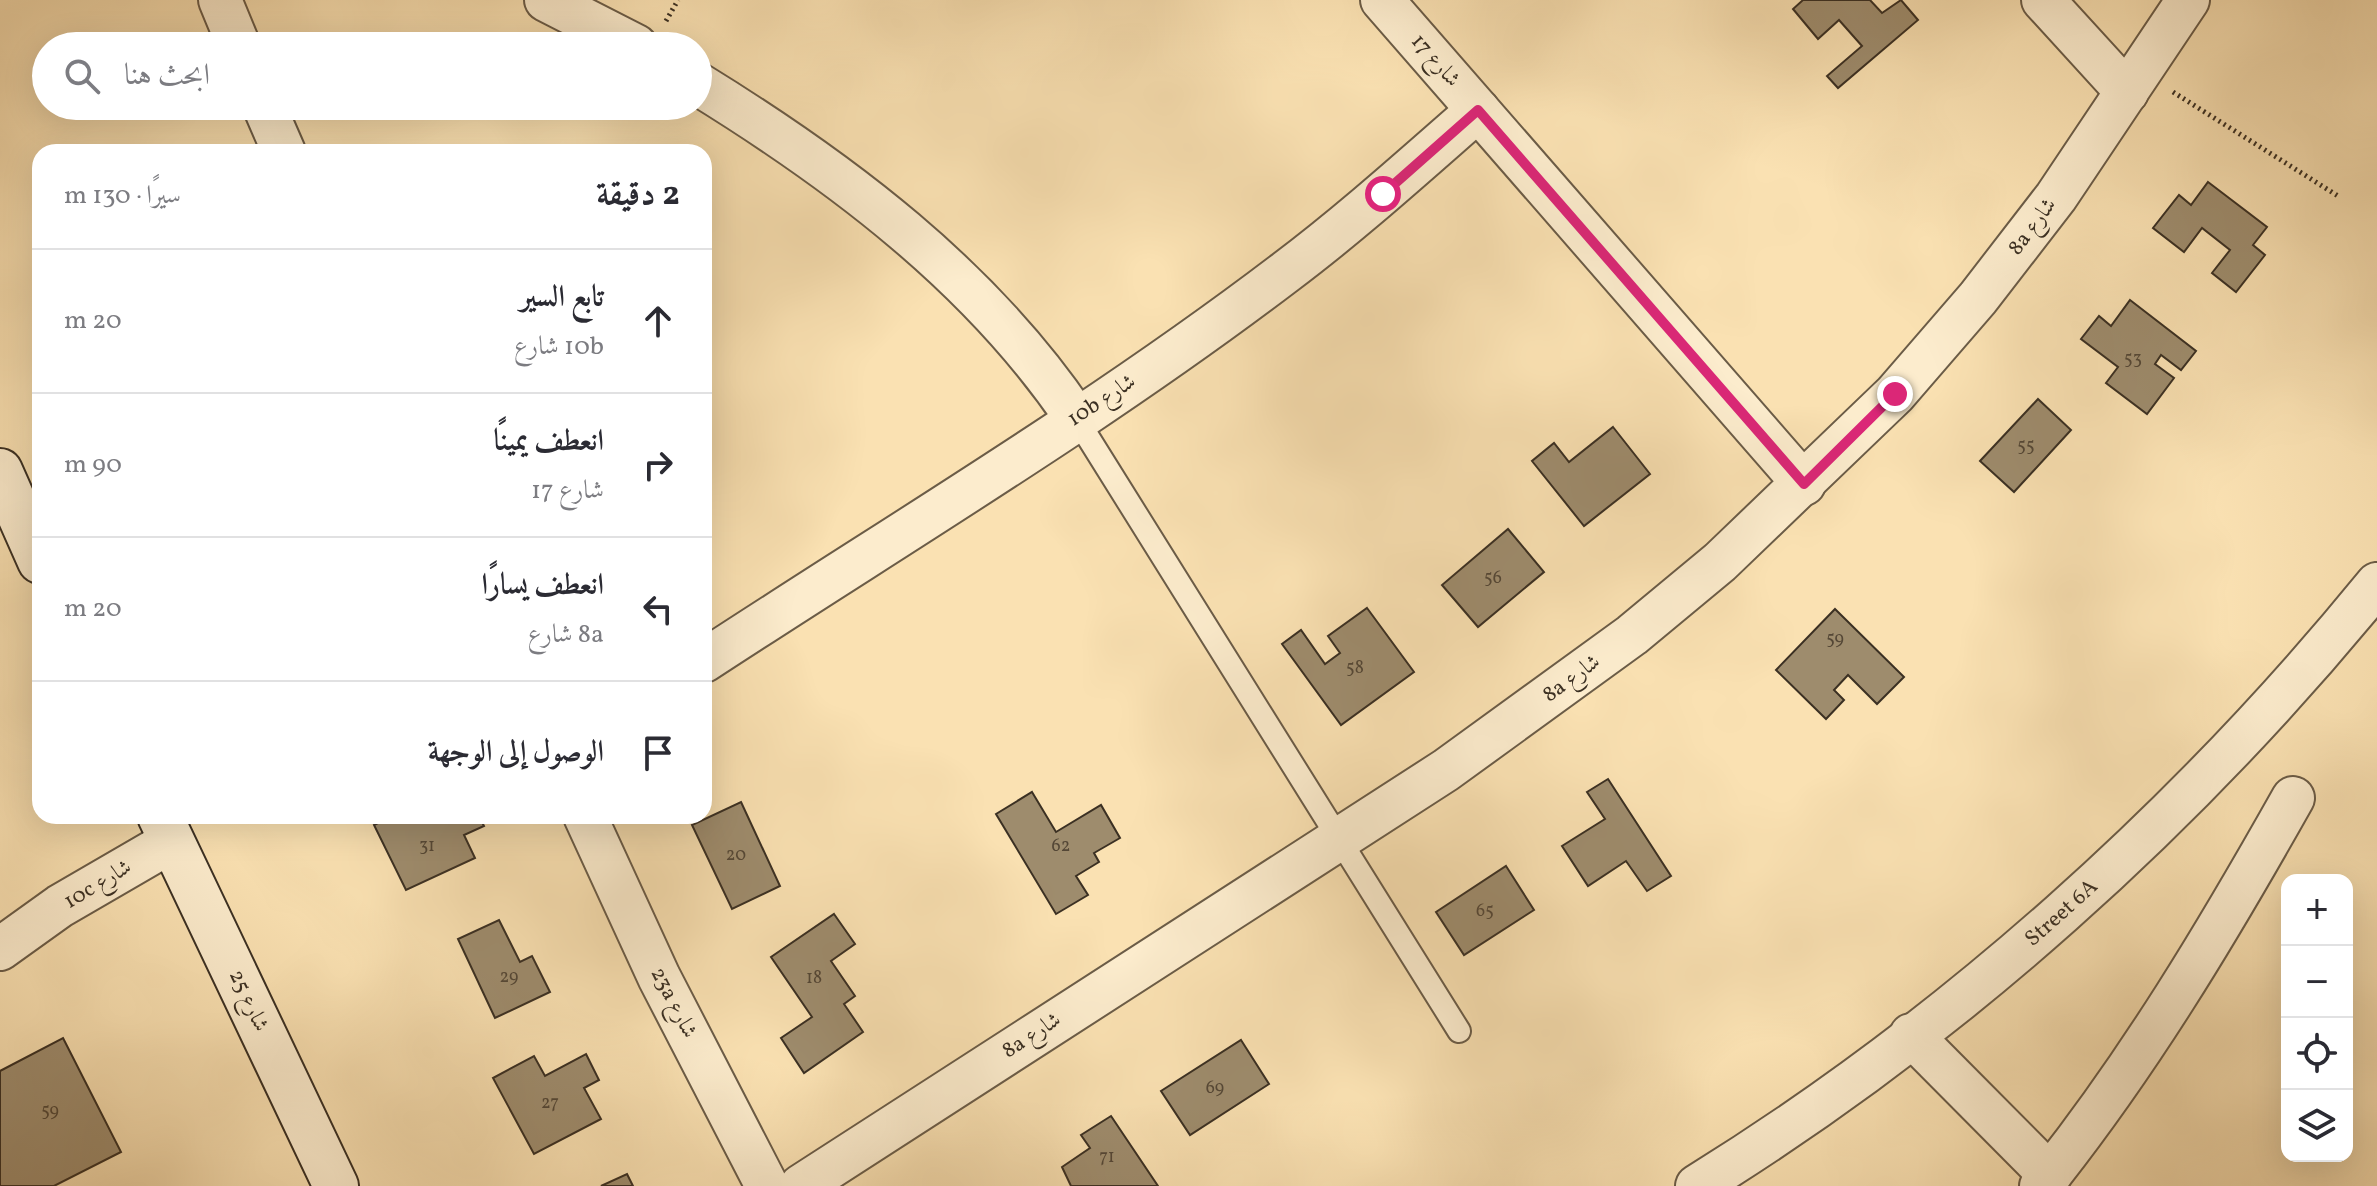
<!DOCTYPE html>
<html lang="ar">
<meta charset="utf-8">
<style>
:root{--surface:#fff;--page:#f2f2f3;--text:#2b2b33;--muted:#7c7c81;--line:#e1e1e2}
body{margin:0;font-family:Vollkorn,Amiri,serif;background:var(--page);color:var(--text);direction:rtl}
.controls{position:absolute;right:24px;bottom:24px;display:grid;overflow:hidden;border-radius:16px;box-shadow:0 8px 32px #0002}
.controls button{width:72px;height:72px;display:grid;place-items:center;padding:0;border:0;border-bottom:2px solid var(--line);background:var(--surface);color:var(--text);font:40px sans-serif}
.stop{position:absolute;width:24px;height:24px;margin:-18px;border:6px solid #db2777;border-radius:50%;background:#fff}
.stop.end{background:#db2777;border-color:#fff;box-shadow:0 2px 8px #0008}
.list{margin:0;padding:0;list-style:none}
h2{display:flex;justify-content:space-between;align-items:center;height:104px;margin:0;padding:0 32px;font-size:34px}
h2 small{font-size:26px;font-weight:400;color:var(--muted)}
.list li{display:grid;grid-template-columns:52px 1fr auto;gap:24px;align-items:center;box-sizing:border-box;height:144px;padding:0 32px;border-top:2px solid var(--line)}
.list b{display:block;font-size:30px;white-space:nowrap}
.list p{margin:0;font-size:26px;white-space:nowrap;color:var(--muted)}
.list em{font-size:26px;font-style:normal;color:var(--muted)}
.icon{flex:none;width:44px;height:44px;fill:none;stroke:currentColor;stroke-width:2;stroke-linecap:round;stroke-linejoin:round}
.map{position:relative;flex:none;width:2377px;height:1186px;overflow:hidden;direction:ltr}
.search{position:absolute;background:var(--surface);box-shadow:0 8px 32px #0002;left:32px;top:32px;width:680px;height:88px;display:flex;align-items:center;gap:20px;box-sizing:border-box;padding:0 28px;border-radius:44px;color:var(--muted);font-size:30px}
.panel{position:absolute;background:var(--surface);box-shadow:0 8px 32px #0002;left:32px;top:144px;width:680px;height:680px;border-radius:24px;direction:rtl}
.map>svg:first-child{display:block}
.building{fill:#9e8c6d;stroke:#3b3023;stroke-width:2}
.lines{fill:none;stroke-linecap:round;stroke-linejoin:round}
.lane-casing{stroke:#6b5c47;stroke-width:26}
.street-casing{stroke:#6b5c47;stroke-width:46}
.secondary-casing{stroke:#3b3023;stroke-width:48}
.path{stroke:#3b3023;stroke-width:5;stroke-dasharray:2 4;stroke-linecap:butt}
.lane{stroke:#fceccd;stroke-width:22}
.street{stroke:#fceccd;stroke-width:42}
.secondary{stroke:#fceccd;stroke-width:44}
.route{stroke:#db2777;stroke-width:10}
.labels{text-anchor:middle;dominant-baseline:central;stroke-width:6;stroke-linejoin:round;paint-order:stroke}
.number-label{font-size:18px;fill:#544736}
.street-label{font-size:22px;fill:#3b3023;stroke:#fceccd}
</style>
<div class="map">
<svg width="2377" height="1186" viewBox="0 0 2377 1186">
<rect width="100%" height="100%" fill="#fae1b2"/>
<filter id="stains"><feTurbulence type="fractalNoise" baseFrequency=".0025" numOctaves="4"/><feColorMatrix values="0 0 0 0 .2 0 0 0 0 .09 0 0 0 0 .02 0 0 0 .5 -.17"/></filter>
<radialGradient id="worn" r=".72"><stop offset=".6" stop-color="#630" stop-opacity="0"/><stop offset="1" stop-color="#630" stop-opacity=".3"/></radialGradient>
<g class="building">
<path d="M1803 0H1870L1882 13 1901 0 1918 20 1838 88 1827 76 1862 46 1839 20 1818 39 1793 9Z"/>
<path d="M2208 182 2267 227 2253 245 2265 255 2236 292 2212 273 2230 250 2202 228 2184 252 2153 228 2179 195 2191 205Z"/>
<path d="M2130 300 2196 351 2181 370 2161 355 2155 364 2174 378 2147 414 2106 383 2118 367 2081 339 2099 316 2111 326Z"/>
<path d="M2038 399 2071 430 2014 492 1980 461Z"/>
<path d="M1613 427 1650 474 1584 526 1532 461 1554 443 1569 462Z"/>
<path d="M1508 529 1544 572 1478 627 1442 585Z"/>
<path d="M1367 608 1414 672 1341 725 1282 644 1301 630 1325 664 1340 653 1328 636Z"/>
<path d="M1835 609 1904 677 1877 704 1848 675 1834 690 1844 700 1826 719 1776 670Z"/>
<path d="M1608 779 1671 876 1647 891 1626 861 1588 886 1562 846 1605 819 1587 792Z"/>
<path d="M1032 792 1056 832 1101 805 1120 838 1094 853 1099 862 1076 876 1088 895 1056 914 996 814Z"/>
<path d="M741 802 780 886 732 909 692 825Z"/>
<path d="M392 816H419L422 821 432 816H479L484 826 464 835 475 858 406 890 374 825Z"/>
<path d="M1506 866 1534 910 1464 955 1436 912Z"/>
<path d="M834 914 855 944 831 961 855 996 844 1004 863 1032 804 1073 781 1038 812 1017 771 957Z"/>
<path d="M499 920 520 962 532 956 550 992 495 1018 458 939Z"/>
<path d="M63 1038 121 1152 54 1186H0V1071Z"/>
<path d="M1241 1040 1269 1084 1190 1135 1161 1091Z"/>
<path d="M586 1054 599 1080 584 1088 601 1119 534 1154 493 1078 534 1056 545 1076Z"/>
<path d="M1111 1116 1158 1186H1071L1062 1167 1090 1148 1081 1135Z"/>
<path d="M627 1174 633 1186H601Z"/>
</g>
<g class="lines">
<g class="lane-casing">
<path id="lane" d="M1076 418 1459 1031"/>
</g>
<g class="street-casing">
<g id="street">
<path d="M220 0 239 46"/>
<path d="M546 0 636 46"/>
<path d="M1382 0 1804 484"/>
<path d="M2043 0 2127 92"/>
<path d="M698 84C841 172 981 277 1076 418"/>
<path d="M264 106 284 152"/>
<path d="M704 661C898 534 1099 414 1283 274 1351 223 1414 166 1478 110"/>
<path d="M585 816 659 977 767 1186"/>
<path d="M0 949 60 906 172 841"/>
<path d="M1911 1035 2050 1175"/>
<path d="M801 1186 1446 770 1632 635 1720 562 1895 394 1978 298 2056 197 2188 0"/>
<path id="s1" d="M1697 1186C1953 1028 2187 817 2377 584"/>
<path d="M2041 1186C2138 1065 2217 933 2293 798"/>
</g>
</g>
<g class="secondary-casing">
<g id="secondary">
<path d="M0 471 40 561"/>
<path d="M160 816 336 1186"/>
</g>
</g>
<g class="path">
<path d="M666 21 678 0"/>
<path d="M2173 92 2338 196"/>
</g>
<use href="#lane" class="lane"/>
<use href="#street" class="street"/>
<use href="#secondary" class="secondary"/>
</g>
<g class="lines">
<path class="route" d="M1383 194 1478 110 1804 484 1895 394"/>
</g>
<g class="labels">
<g class="number-label">
<text x="2133" y="359">53</text>
<text x="2026" y="446">55</text>
<text x="1493" y="578">56</text>
<text x="1835" y="639">59</text>
<text x="1355" y="668">58</text>
<text x="427" y="846">31</text>
<text x="1061" y="846">62</text>
<text x="736" y="855">20</text>
<text x="1485" y="911">65</text>
<text x="509" y="977">29</text>
<text x="814" y="978">18</text>
<text x="1215" y="1088">69</text>
<text x="550" y="1103">27</text>
<text x="50" y="1111">59</text>
<text x="1107" y="1157">71</text>
</g>
<g class="street-label">
<text transform="translate(1435 61) rotate(49)">شارع 17</text>
<text transform="translate(2033 227) rotate(-53)">8a شارع</text>
<text transform="translate(1102 401) rotate(-33)">10b شارع</text>
<text transform="translate(1572 679) rotate(-36)">8a شارع</text>
<text transform="translate(98 885) rotate(-31)">10c شارع</text>
<text stroke="none"><textPath href="#s1" startOffset="456">Street 6A</textPath></text>
<text transform="translate(248 1001) rotate(65)">شارع 25</text>
<text transform="translate(673 1003) rotate(63)">23a شارع</text>
<text transform="translate(1032 1036) rotate(-33)">8a شارع</text>
</g>
</g>
<rect width="100%" height="100%" filter="url(#stains)"/>
<rect width="100%" height="100%" fill="url(#worn)"/>
</svg>
<div class="controls">
<button>+</button>
<button>−</button>
<button><svg class="icon" aria-label="locate" viewBox="0 0 24 24"><circle cx="12" cy="12" r="6"/><path d="M12 2v4M12 18v4M2 12h4M18 12h4"/></svg></button>
<button><svg class="icon" aria-label="layers" viewBox="0 0 24 24"><path d="M12 4l9 5-9 5-9-5zM3 14l9 5 9-5"/></svg></button>
</div>
<div class="stop" style="left:1383px;top:194px"></div>
<div class="stop end" style="left:1895px;top:394px"></div>
<div class="search"><svg class="icon" aria-label="search" viewBox="0 0 24 24"><circle cx="10" cy="10" r="6"/><path d="M15 15l6 6"/></svg>ابحث هنا</div>
<section class="panel">
<h2>2 دقيقة<small>سيرًا · 130 m</small></h2>
<ul class="list">
<li><svg class="icon" aria-label="ahead" viewBox="0 0 24 24"><path d="M12 20V5M6 11l6-6 6 6"/></svg><div><b>تابع السير</b><p>10b شارع</p></div><em>20 m</em></li>
<li><svg class="icon" aria-label="right" viewBox="0 0 24 24"><path d="M7 20v-9h11M14 6l5 5-5 5"/></svg><div><b>انعطف يمينًا</b><p>شارع 17</p></div><em>90 m</em></li>
<li><svg class="icon" aria-label="left" viewBox="0 0 24 24"><path d="M17 20v-9H6M10 6l-5 5 5 5"/></svg><div><b>انعطف يسارًا</b><p>8a شارع</p></div><em>20 m</em></li>
<li><svg class="icon" aria-label="arrive" viewBox="0 0 24 24"><path d="M6 21V4h12l-3 4 3 4H6"/></svg><div><b>الوصول إلى الوجهة</b></div></li>
</ul>
</section>
</div>
